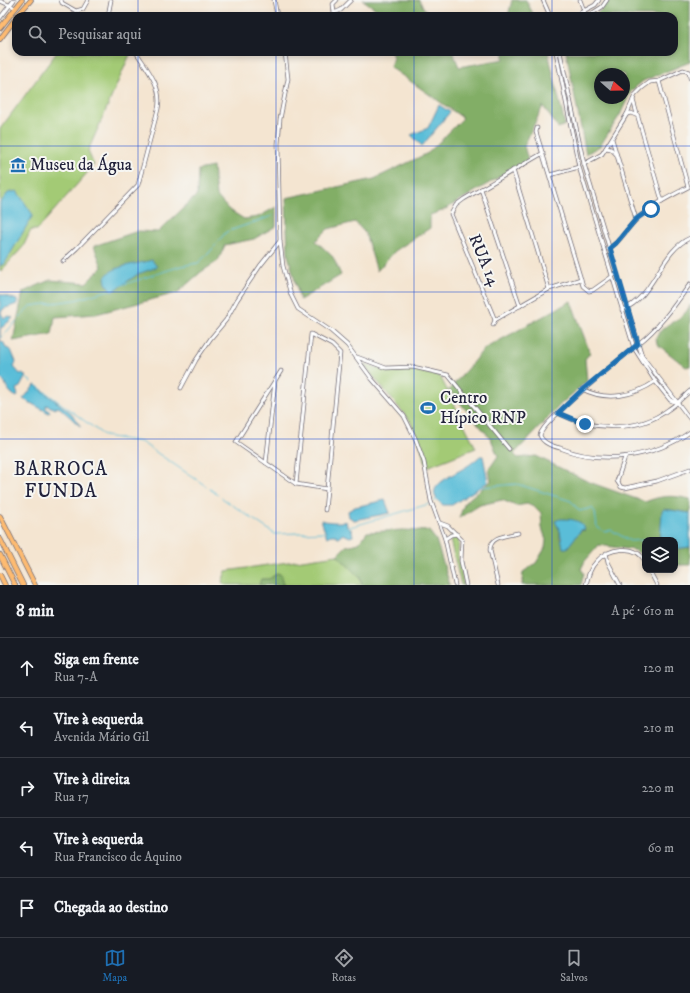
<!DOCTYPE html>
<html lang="pt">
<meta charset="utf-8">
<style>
:root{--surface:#171b24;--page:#20242c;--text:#f1f3f6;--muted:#9ea1a6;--line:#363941;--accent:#1f6fb2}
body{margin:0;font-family:"IM FELL DW Pica",serif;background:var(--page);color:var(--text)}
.controls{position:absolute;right:12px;bottom:12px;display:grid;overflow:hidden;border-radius:8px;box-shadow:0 2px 6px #0003}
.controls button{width:36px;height:36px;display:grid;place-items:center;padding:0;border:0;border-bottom:1px solid var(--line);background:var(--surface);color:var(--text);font:20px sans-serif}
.compass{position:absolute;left:594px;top:68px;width:36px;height:36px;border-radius:50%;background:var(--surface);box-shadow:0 2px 6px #0003;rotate:110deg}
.stop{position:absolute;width:12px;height:12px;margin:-9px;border:3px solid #1f6fb2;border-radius:50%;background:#fff}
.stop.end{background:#1f6fb2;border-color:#fff;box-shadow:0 1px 4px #0008}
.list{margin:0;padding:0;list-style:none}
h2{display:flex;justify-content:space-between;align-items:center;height:52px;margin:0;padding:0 16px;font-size:17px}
h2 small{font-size:13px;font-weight:400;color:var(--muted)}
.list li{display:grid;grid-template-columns:26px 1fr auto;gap:12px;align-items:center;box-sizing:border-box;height:60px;padding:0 16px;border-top:1px solid var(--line)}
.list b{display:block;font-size:15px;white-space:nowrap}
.list p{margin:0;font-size:13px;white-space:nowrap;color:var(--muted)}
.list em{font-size:13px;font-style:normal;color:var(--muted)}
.icon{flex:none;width:22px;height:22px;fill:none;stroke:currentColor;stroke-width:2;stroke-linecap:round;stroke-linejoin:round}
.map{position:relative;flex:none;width:690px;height:585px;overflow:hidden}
.search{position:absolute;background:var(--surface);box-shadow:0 2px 6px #0003;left:12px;right:12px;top:12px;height:44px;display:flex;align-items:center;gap:10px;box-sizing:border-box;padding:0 14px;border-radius:12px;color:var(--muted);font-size:15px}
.sheet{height:352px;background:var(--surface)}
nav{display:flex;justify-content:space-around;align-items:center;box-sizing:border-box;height:56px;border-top:1px solid var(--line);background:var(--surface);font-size:11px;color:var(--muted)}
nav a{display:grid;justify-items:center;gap:2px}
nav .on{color:var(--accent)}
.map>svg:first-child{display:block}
.green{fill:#a3ca75;stroke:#627658}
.forest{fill:#82ae66;stroke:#526850;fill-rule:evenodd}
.water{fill:#5abdd8;stroke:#3e708a}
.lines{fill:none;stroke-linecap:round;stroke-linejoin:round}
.stream{stroke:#5abdd8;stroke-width:1}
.minor-casing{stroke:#6c6670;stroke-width:4.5}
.major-casing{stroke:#6c6670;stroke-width:5.5}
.highway-casing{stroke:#6c6670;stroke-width:6}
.minor{stroke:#fff;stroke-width:3}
.major{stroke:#febb71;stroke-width:4}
.highway{stroke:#febb71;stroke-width:4.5}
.route{stroke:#1f6fb2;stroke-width:5}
.grid{fill:none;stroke:#1d4ed8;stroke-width:1;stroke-opacity:0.55}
.labels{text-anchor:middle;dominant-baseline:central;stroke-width:4;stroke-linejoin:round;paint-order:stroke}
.poi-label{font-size:17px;fill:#22223b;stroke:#f6f6f2;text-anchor:start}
.street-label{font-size:17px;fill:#22223b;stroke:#f6f6f2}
.quarter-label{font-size:19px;letter-spacing:1px;fill:#22223b;stroke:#f6f6f2}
</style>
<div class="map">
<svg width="690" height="585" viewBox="0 0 690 585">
<rect width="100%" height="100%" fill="#f6f6f2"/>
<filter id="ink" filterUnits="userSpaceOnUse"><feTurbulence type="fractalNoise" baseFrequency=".025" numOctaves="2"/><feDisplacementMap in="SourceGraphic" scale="8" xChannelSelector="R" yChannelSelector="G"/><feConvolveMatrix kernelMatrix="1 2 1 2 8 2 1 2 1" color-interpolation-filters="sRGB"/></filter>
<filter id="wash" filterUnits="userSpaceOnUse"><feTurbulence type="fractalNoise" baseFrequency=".012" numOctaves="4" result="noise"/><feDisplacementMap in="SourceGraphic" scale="16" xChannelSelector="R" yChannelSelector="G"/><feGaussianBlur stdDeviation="0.9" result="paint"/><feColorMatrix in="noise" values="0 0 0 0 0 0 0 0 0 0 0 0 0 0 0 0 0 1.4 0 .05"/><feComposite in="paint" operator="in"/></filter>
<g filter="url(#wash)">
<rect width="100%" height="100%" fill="#f4e5d1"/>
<g class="green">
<path d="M57 52H131L88 151 94 165 37 230H31L23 247 0 272V129Z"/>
<path d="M363 364 384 370 396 372 411 370 440 376 476 448 427 467 419 441 410 421Z"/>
<path d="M451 536H457L459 539 458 555 464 585H461L450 540Z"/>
<path d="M337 555 360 578 362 585H225L222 582 226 571Z"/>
</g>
<g class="forest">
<path d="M363 0H419L425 10 434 16H386Z"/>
<path d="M512 0H526L534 16H508Z"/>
<path d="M610 0H690V62L643 81 631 91 620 115 600 146 586 154 566 52H674V16H595ZM600 74H624V98H600Z"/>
<path d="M391 52H453L459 67 504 59V52H548L565 125 558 128 543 106 524 146 528 160 442 211 430 215V228L395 251 377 271 365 233 355 222 328 229 316 241 333 257 341 275 300 300 288 255 286 198 374 179 428 153 463 118 390 67 393 57Z"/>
<path d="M213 167 216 195 228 209 244 219 258 217 276 207V226L254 239 225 245 218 261 201 272 177 293 96 314 55 317 52 334 13 341 23 292 50 280 86 283 102 267 94 246 138 231 158 232 197 195 198 170Z"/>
<path d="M571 301 590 353 585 359 587 381 562 403 514 454 518 458 536 456 589 482 645 502C662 495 673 495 690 499V513L664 509 660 540H645V556L634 550 599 545 585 561 581 569 584 573 581 585H522L523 572 536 563 545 548 546 540 542 528 541 513 536 508 527 504 516 506 502 500 480 505 459 518 465 502 491 481 489 469 498 456 491 439 449 390 484 349ZM581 530 567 547 560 539V531L585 530Z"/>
<path d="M690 305V366L686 367 657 344 656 338C664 320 683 323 690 305Z"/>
<path d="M403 530 429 531 436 540 450 585H362L360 578 337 555 346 546 359 543 367 532Z"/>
<path d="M690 547V565H675V549Z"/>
<path d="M278 573 281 575 282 582 284 585H259L261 579H269Z"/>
</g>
<g class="water">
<path d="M439 105 450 112 422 146 411 135 428 128Z"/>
<path d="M17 191 33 215 5 263 0 266V203L8 193Z"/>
<path d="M152 260 157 267 138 274 112 292 106 283 105 277C115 264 137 265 152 260Z"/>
<path d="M0 294 17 300V304L3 309 1 313 4 318 9 316 13 318 0 329V340L4 343 6 348 11 350 16 362 14 367 20 374 23 373 24 376H26L20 387 16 389 18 395 17 397C6 392 8 384 0 378Z"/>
<path d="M35 385 71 413 81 427 60 408 56 407V409L46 405V409L50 411 49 413 23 399Z"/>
<path d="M480 456H483L488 482 452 505H443C422 490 445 479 457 472 465 468 474 462 480 456Z"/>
<path d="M385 500 390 513 354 520 349 517 348 511 355 507Z"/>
<path d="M664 509 690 513V547L675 549V540H660L662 511Z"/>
<path d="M560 519C570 519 581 519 585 529L581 530 567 548H563L560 531 555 521Z"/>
<path d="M321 520C326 522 342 523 346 521L347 526 352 530 353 536 350 537 343 534 338 538 336 535H331L327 537Z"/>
</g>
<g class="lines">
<g class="stream">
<path d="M119 286 181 266 198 263 209 253 226 232 272 216"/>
<path d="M0 339 30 306 75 300 109 290"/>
<path d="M26 378 32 382"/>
<path d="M36 385 105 436 141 442 206 486"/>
<path d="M481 487 517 484 571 501 579 511 592 508 595 512 597 527 605 532 611 530 630 541 650 540"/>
<path d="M210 489 218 495"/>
<path d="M222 498 275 534 324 532"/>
<path d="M434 501 438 499"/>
<path d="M347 528 429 504"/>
</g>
</g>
</g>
<g filter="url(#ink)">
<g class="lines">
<g class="minor-casing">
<g id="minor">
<path d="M61 0 62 3 76 11 83 9 88 0"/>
<path d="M274 0 277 16"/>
<path d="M337 0 333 4 334 13 341 10 351 0"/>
<path d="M543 0 550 16"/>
<path d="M580 0 586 16"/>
<path d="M0 1 16 8"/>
<path d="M108 16 111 0"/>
<path d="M574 16 595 5 599 0"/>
<path d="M588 16 602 7 607 0"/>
<path d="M0 18 14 0"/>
<path d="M285 52 288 79 280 119 278 144 280 241 283 266 291 295 298 309 331 331 347 345 372 379 404 416 416 440 424 462 431 501 445 539 455 585"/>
<path d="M556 52 579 167 634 348 655 381 670 400 677 403"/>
<path d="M560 52 584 164 642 356 690 419"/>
<path d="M659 81 688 187"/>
<path d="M633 100 662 201"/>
<path d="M627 114 631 113 638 116"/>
<path d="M537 128 536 132 583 286 589 291 593 290 617 273"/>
<path d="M612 139 636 219"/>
<path d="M606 148 611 149 616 154"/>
<path d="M584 164 602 154 627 114 635 95 642 88 650 82 659 81 683 70 689 72 690 78"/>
<path d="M513 170 549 289"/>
<path d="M550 175 579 167"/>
<path d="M481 189 520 306"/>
<path d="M608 249C620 243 626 229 636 220 650 206 671 196 688 187"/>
<path d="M63 261 77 248 138 185 158 109C163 87 147 69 136 52"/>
<path d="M690 284C675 305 659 328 638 344 610 368 581 390 555 416 549 422 542 428 540 435 542 443 552 446 560 448 602 465 653 458 690 432"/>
<path d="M622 310C655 297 660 251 690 238"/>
<path d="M495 320 451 214 456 205 464 199 543 153"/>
<path d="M493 325 495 320 549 289 581 279"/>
<path d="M357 357 386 368 413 367 448 375 509 449"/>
<path d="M281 371 236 442 296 484 327 489"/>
<path d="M181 388 196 360 211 338 226 320 237 300 260 266 280 241"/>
<path d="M582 389C607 402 634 396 656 381"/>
<path d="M558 413C592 431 638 433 669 409 677 404 683 397 690 391"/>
<path d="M625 457 617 481 621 487 625 488 657 481 690 469"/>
<path d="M266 463 275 381"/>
<path d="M296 484 311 334 332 345 340 353 325 510"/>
<path d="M440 523 448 526 462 540 461 561 466 585"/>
<path d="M445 539 451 535 457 534"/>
<path d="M606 553 608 562 620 585"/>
<path d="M649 570 657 585"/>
<path d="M498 585 490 550C490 536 506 536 518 533"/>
<path d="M586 585C588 576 590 568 596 562 608 548 635 543 645 561"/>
</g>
</g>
<g class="major-casing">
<g id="major">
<path d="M17 16 31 0"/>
<path d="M0 28 22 0"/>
<path d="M0 39 16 18"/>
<path d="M0 516 35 585"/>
<path d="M0 575 5 585"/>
</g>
</g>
<g class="highway-casing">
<g id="highway">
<path d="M0 539 23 585"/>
<path d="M0 555 15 585"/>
</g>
</g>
<use href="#minor" class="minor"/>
<use href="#major" class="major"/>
<use href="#highway" class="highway"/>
</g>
</g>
<g class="lines" filter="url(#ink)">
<path class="route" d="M585 424 558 413 582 390 638 344 610 248 616 243 636 219 651 209"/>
</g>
<path class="grid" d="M138 0V16M276 0V16M414 0V16M552 0V16M138 52V585M276 52V585M414 52V585M552 52V585M0 146H690M0 292H690M0 439H690"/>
<defs>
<g id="museum-bare" transform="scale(1.2)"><path d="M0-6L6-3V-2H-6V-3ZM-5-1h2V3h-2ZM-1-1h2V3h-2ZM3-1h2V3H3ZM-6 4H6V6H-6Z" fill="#1f6fb2" stroke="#f6f6f2" stroke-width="2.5" paint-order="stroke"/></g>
<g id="stadium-bare" transform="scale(1.2)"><path d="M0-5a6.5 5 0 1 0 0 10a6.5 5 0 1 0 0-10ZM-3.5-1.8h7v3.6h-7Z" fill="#1f6fb2" stroke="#f6f6f2" stroke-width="2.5" paint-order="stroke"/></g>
</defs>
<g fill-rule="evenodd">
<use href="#museum-bare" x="18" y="165"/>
<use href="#stadium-bare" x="428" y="408"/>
</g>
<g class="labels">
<g class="poi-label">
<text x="30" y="165">Museu da Água</text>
<text x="440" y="398">Centro<tspan x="440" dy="20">Hípico RNP</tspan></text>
</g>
<g class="street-label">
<text transform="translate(484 260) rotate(67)">RUA 14</text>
</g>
<g class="quarter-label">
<text x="61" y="469">BARROCA<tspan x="61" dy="22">FUNDA</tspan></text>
</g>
</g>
</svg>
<div class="controls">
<button><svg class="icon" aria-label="layers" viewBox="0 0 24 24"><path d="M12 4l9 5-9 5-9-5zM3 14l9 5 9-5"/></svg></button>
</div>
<svg class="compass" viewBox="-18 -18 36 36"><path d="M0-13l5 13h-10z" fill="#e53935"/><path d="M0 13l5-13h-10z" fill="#9ea1a6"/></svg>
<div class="stop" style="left:651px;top:209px"></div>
<div class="stop end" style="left:585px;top:424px"></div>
<div class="search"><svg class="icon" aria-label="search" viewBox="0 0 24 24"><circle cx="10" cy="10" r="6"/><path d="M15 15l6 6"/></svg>Pesquisar aqui</div>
</div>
<section class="sheet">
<h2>8 min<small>A pé · 610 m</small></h2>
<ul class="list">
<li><svg class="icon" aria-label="ahead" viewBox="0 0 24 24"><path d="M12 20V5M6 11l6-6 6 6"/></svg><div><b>Siga em frente</b><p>Rua 7-A</p></div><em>120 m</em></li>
<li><svg class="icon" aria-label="left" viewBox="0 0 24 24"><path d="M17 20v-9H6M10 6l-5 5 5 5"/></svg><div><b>Vire à esquerda</b><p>Avenida Mário Gil</p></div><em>210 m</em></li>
<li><svg class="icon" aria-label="right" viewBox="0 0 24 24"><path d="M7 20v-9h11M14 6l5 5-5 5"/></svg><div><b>Vire à direita</b><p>Rua 17</p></div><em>220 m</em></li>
<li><svg class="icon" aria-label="left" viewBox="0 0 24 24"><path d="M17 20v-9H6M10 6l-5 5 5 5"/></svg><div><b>Vire à esquerda</b><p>Rua Francisco de Aquino</p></div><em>60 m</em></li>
<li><svg class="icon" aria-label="arrive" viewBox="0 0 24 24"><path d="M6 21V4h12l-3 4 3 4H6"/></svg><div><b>Chegada ao destino</b></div></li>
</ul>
</section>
<nav>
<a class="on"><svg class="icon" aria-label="map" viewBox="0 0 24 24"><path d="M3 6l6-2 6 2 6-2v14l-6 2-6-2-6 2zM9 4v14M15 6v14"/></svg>Mapa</a>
<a><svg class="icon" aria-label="directions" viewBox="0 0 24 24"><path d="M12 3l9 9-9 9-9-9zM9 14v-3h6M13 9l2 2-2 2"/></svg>Rotas</a>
<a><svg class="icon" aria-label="saved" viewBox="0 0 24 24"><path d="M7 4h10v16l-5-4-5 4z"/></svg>Salvos</a>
</nav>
